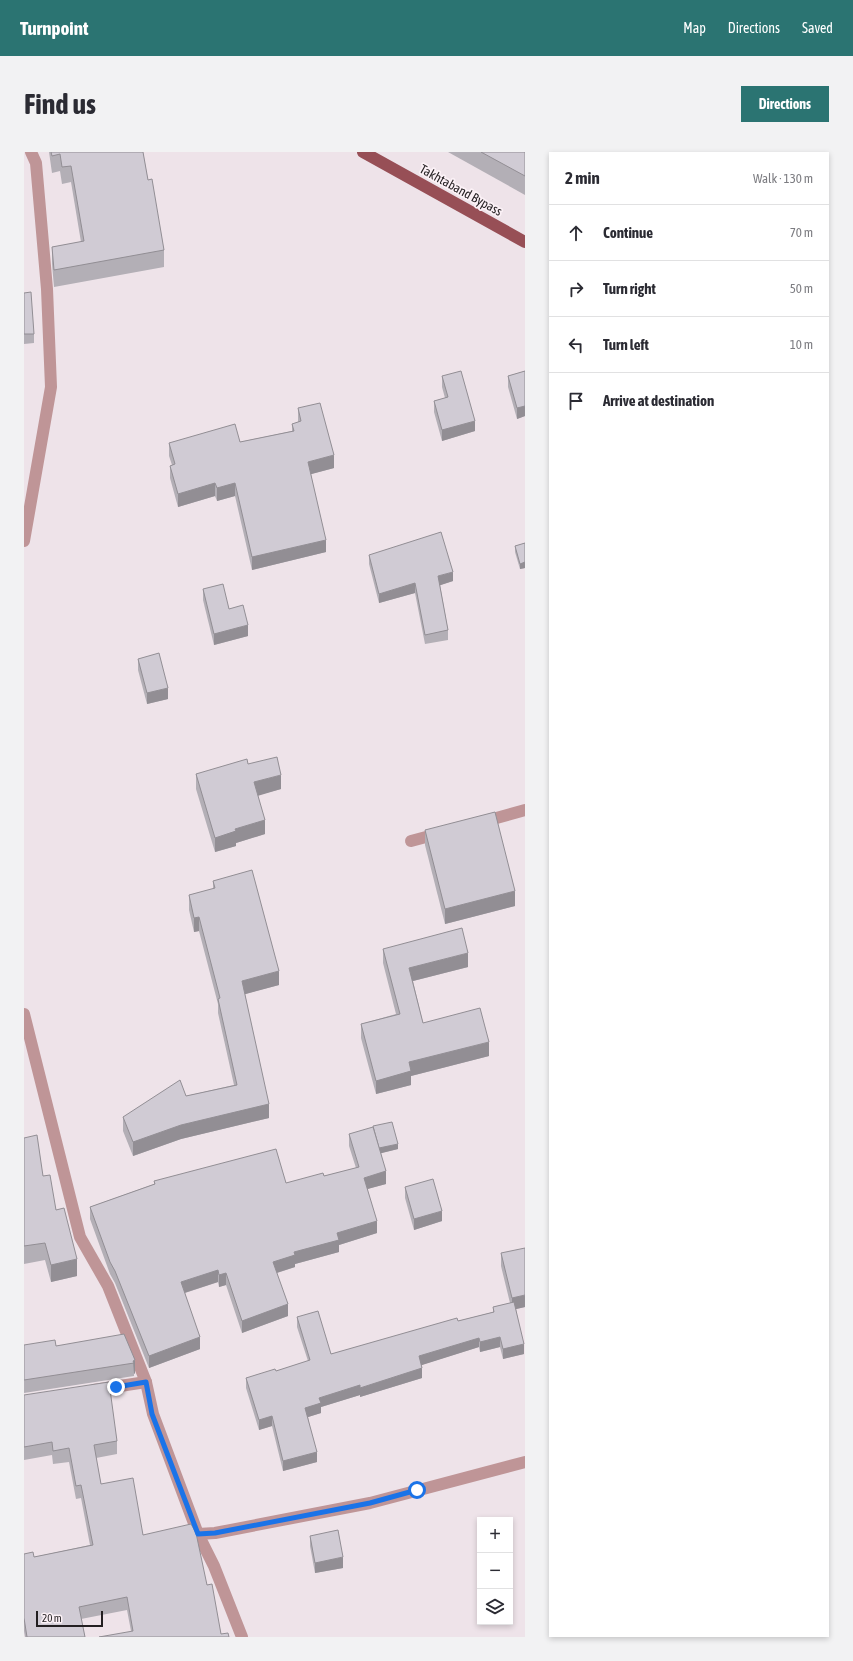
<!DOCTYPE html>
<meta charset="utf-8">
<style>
:root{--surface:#fff;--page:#f2f2f3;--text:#2b2b33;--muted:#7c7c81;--line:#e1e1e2;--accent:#2b7472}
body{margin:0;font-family:"Asap Condensed",sans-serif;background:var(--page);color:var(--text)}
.controls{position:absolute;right:12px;bottom:12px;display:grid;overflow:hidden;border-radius:0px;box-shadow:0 2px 6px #0003}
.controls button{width:36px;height:36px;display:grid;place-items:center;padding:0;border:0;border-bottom:1px solid var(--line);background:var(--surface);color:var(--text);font:20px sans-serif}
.scale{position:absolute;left:12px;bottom:10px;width:67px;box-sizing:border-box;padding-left:4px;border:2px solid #231f21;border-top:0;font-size:11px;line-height:14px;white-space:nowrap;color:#231f21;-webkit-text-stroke:3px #fbf1f6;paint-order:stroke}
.stop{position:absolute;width:12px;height:12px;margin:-9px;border:3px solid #1a73e8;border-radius:50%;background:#fff}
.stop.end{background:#1a73e8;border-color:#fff;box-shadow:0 1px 4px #0008}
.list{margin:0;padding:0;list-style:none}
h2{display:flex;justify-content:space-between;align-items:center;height:52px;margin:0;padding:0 16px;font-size:17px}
h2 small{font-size:13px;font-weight:400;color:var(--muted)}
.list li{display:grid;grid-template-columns:26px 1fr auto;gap:12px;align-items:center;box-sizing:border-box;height:56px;padding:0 16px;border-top:1px solid var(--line)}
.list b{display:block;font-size:15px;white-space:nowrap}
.list em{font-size:13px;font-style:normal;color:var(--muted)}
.icon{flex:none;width:22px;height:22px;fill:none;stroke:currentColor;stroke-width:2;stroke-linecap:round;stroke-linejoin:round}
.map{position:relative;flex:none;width:501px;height:1485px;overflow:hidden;border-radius:0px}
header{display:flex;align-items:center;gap:24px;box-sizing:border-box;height:56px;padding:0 20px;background:var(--accent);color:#fff}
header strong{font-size:19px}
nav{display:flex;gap:22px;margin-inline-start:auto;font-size:14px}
.intro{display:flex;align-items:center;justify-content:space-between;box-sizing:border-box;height:96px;padding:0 24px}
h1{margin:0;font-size:28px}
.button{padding:10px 18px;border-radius:0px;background:var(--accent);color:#fff;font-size:14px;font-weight:700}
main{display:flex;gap:24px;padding:0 24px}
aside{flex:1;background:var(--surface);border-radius:0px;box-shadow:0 2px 6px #0003}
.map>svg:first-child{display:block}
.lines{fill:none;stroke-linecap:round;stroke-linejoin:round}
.minor{stroke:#bf9597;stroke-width:12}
.major{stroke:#974f56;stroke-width:12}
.wall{fill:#b3afb6}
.shaded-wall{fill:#928e94}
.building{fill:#d0cbd4;stroke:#928e94}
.route{stroke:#1a73e8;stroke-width:5}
.labels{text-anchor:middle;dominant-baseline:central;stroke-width:3.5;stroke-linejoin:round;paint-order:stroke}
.street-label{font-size:13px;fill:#231f21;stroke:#fbf1f6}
</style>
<header>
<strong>Turnpoint</strong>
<nav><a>Map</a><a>Directions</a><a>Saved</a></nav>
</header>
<div class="intro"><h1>Find us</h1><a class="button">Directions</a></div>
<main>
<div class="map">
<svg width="501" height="1485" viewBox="0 0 501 1485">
<rect width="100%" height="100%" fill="#eee3e9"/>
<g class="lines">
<g class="minor">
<path d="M0 389 27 235 23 137 12 11 7 0"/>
<path d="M458 670 501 658"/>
<path d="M387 689 417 681"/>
<path d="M0 862 56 1085 84 1134 122 1230 129 1262 174 1382 190 1414 218 1485"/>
<path d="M70 1238 122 1230"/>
<path d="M174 1382 191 1381 346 1351 501 1310"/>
</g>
<path class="major" d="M339 0 501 90"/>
</g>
<g class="wall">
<path d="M25 0H119L124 28 140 98V115L30 135 28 112V95L57 90 47 30 38 32 36 19 28 21Z"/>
<path d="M424 0H501V43Z"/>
<path d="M0 141 10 182V191L0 192Z"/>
<path d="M501 219V264L493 267 484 235V224Z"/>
<path d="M418 224 451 279 418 289 410 260V249L421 246 418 235Z"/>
<path d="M274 256 310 316 287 322 302 400 228 418 211 344 193 349 191 344 154 355 146 326V314L148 313 145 304V291L216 290 268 279V272L274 270Z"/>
<path d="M501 391V416L496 417 491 400V394Z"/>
<path d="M345 403 429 429 416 433 424 478V488L401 492 391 441 355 451 345 412Z"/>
<path d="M179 437 205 457 224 484 190 493 179 448Z"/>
<path d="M114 507 144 547 123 552 114 518Z"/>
<path d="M224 612 257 637 234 643 241 682 212 691V694L191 700 172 637V622Z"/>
<path d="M401 678 491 754 421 772 401 693Z"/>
<path d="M189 729 255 833 221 842 245 966 157 987 109 1004 99 979V965L162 944 210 933 194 861V852L175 779 170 780 165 758V743L189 737Z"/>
<path d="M359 797 444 815 389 829 399 871 465 904 387 924V933L352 942 337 886V872L372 862 359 811Z"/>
<path d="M325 982 374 997 357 1001 362 1032 343 1037 353 1081 315 1093V1100L271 1112V1115L253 1121 264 1164 218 1181 202 1133 195 1135 194 1130 161 1141 176 1197 125 1216 91 1131 86 1122 66 1067V1055L130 1032V1029L262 1031 300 1024 332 1016 325 994Z"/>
<path d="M0 986 19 1024 32 1058 53 1124 27 1130 21 1108 0 1112Z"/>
<path d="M381 1035 418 1069 390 1078 381 1046Z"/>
<path d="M477 1101 501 1155 492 1157 500 1202 479 1207 476 1195 456 1200 455 1195 397 1213 398 1226 336 1245V1243L297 1255V1261L284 1265 293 1310 259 1319 248 1274 235 1278 222 1236V1226L252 1219 284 1209 273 1175V1165L307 1202 469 1160V1155L486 1151 477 1114Z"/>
<path d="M0 1193 32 1194 111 1208V1221L110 1222V1224L0 1241Z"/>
<path d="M0 1243 93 1289V1302L72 1306 77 1332 119 1383 183 1433 197 1482 205 1485 107 1479 103 1458 57 1467 61 1485H1L0 1479V1402L10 1405 66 1393 57 1346 52 1347 45 1310 29 1312 28 1303 0 1308Z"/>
<path d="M286 1384 319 1416 291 1421 286 1394Z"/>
</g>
<g class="shaded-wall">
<path d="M501 254V264L493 267V256Z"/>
<path d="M451 269V279L418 289V278Z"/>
<path d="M310 303V316L284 323V310Z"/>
<path d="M191 331V344L154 355V342Z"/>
<path d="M211 331V344L193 349V336Z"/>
<path d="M302 388V400L228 418V405Z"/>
<path d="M501 410V416L496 417V412Z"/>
<path d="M429 420V429L414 434V424Z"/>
<path d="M391 431V441L355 451V442Z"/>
<path d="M224 473V484L190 493V482Z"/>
<path d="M144 536V547L123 552V541Z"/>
<path d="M257 623V637L230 645V630Z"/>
<path d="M241 668V682L212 691V694L191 700V686L211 677Z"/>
<path d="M491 739V754L421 772V757Z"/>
<path d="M175 765V779L170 780V766Z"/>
<path d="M444 801V815L385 830V816Z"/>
<path d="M255 819V833L218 843V829Z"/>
<path d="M465 890V904L387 924V933L352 942V929L385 910Z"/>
<path d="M245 952V966L157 987 109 1004V990L157 973Z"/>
<path d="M374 992V997L354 1002V996Z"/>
<path d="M362 1019V1032L340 1038V1026Z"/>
<path d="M418 1059V1069L390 1078V1067Z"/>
<path d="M353 1069V1081L315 1093V1100L271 1112V1115L249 1122V1110L313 1081Z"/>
<path d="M53 1107V1124L27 1130V1113Z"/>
<path d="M194 1118V1130L157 1142V1130Z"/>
<path d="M202 1121V1133L195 1135V1123Z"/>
<path d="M501 1143V1155L488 1158V1146Z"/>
<path d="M264 1152V1164L218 1181V1169Z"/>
<path d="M176 1185V1197L125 1216V1204Z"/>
<path d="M476 1185V1195L456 1200V1190Z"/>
<path d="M455 1186V1195L395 1214V1204Z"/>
<path d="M500 1192V1202L479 1207V1197Z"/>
<path d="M111 1208V1221L110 1222 109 1209Z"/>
<path d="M398 1216V1226L336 1245V1236Z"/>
<path d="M336 1233V1243L297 1255V1261L281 1266V1256L295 1246Z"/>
<path d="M248 1264V1274L235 1278V1268Z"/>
<path d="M293 1300V1310L259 1319V1309Z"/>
<path d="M319 1405V1416L291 1421V1411Z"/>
</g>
<g class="building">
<path d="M27 0H119L124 28 128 27 140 98 30 118 28 95 60 89 47 14 38 15 36 2 28 4Z"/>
<path d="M457 0H501V24Z"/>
<path d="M7 140 10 182H0V141Z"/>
<path d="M437 219 451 269 418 278 410 249 424 245 418 224Z"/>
<path d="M501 219V254L493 256 484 224Z"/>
<path d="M296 251 310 303 284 310 302 388 228 405 211 331 193 336 191 331 154 342 146 314 151 312 145 291 211 272 216 290 270 279 268 272 277 269 274 256Z"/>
<path d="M417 380 429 420 414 424 424 478 401 483 391 431 355 442 345 403Z"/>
<path d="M501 391V410L496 412 491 394Z"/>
<path d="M199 432 205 457 219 453 224 473 190 482 179 437Z"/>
<path d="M135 501 144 536 123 541 114 507Z"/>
<path d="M253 605 257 623 230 630 241 668 211 677 212 679 191 686 172 622 223 607 224 612Z"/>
<path d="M471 660 491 739 421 757 401 678Z"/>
<path d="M228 718 255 819 218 829 245 952 157 973 109 990 99 965 156 928 162 944 213 933 194 847 196 846 175 765 170 766 165 743 191 736 189 729Z"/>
<path d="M438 776 444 801 385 816 399 871 456 856 465 890 385 910 387 919 352 929 337 872 376 862 359 797Z"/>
<path d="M368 970 374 992 355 996 349 974Z"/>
<path d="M349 975 362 1019 340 1026 353 1069 313 1081 315 1088 270 1100 271 1103 249 1110 264 1152 218 1169 202 1121 195 1123 194 1118 157 1130 176 1185 125 1204 91 1119 86 1110 66 1055 131 1032 130 1029 252 997 262 1031 299 1021 300 1024 335 1015 325 982Z"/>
<path d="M13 983 19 1024 26 1023 32 1058 40 1056 53 1107 27 1113 21 1091 0 1094V986Z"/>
<path d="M409 1027 418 1059 390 1067 381 1035Z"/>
<path d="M501 1096V1143L488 1146 477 1101Z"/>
<path d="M490 1150 500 1192 479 1197 476 1185 456 1190 455 1186 395 1204 398 1216 336 1236V1233L295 1246 297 1251 281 1256 293 1300 259 1309 248 1264 235 1268 222 1226 251 1217 252 1219 286 1208 273 1165 294 1159 307 1202 433 1166 434 1169 470 1160 469 1155Z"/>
<path d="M100 1182 111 1208 109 1209 110 1211 0 1228V1193L31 1188 32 1194Z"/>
<path d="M85 1230 93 1289 70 1293 77 1332 109 1326 119 1383 167 1372 172 1381 183 1433 188 1432 197 1482 204 1481 205 1485H75L109 1479 103 1445 55 1455 61 1485H3L0 1466V1402L9 1400 10 1405 69 1393 57 1333 52 1334 45 1296 29 1299 28 1290 0 1295V1243Z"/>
<path d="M314 1378 319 1405 291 1411 286 1384Z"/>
</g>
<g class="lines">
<path class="route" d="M92 1235 122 1230 128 1262 174 1382 191 1381 346 1351 393 1338"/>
</g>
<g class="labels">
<g class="street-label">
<text transform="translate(437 38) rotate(29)">Takhtaband Bypass</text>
</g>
</g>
</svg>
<div class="controls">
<button>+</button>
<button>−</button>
<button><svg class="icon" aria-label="layers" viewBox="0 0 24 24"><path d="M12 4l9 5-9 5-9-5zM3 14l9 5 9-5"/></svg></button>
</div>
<div class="scale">20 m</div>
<div class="stop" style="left:393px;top:1338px"></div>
<div class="stop end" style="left:92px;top:1235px"></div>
</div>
<aside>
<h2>2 min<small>Walk · 130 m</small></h2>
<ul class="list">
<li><svg class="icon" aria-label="ahead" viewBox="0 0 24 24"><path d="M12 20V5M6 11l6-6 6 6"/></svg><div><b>Continue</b></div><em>70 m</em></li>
<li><svg class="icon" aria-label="right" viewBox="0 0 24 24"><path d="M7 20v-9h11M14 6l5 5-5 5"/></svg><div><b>Turn right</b></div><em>50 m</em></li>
<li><svg class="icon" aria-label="left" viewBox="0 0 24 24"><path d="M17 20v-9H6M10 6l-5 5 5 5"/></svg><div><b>Turn left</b></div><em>10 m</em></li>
<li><svg class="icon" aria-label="arrive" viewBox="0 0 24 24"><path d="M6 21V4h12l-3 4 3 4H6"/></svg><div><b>Arrive at destination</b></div></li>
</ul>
</aside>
</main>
